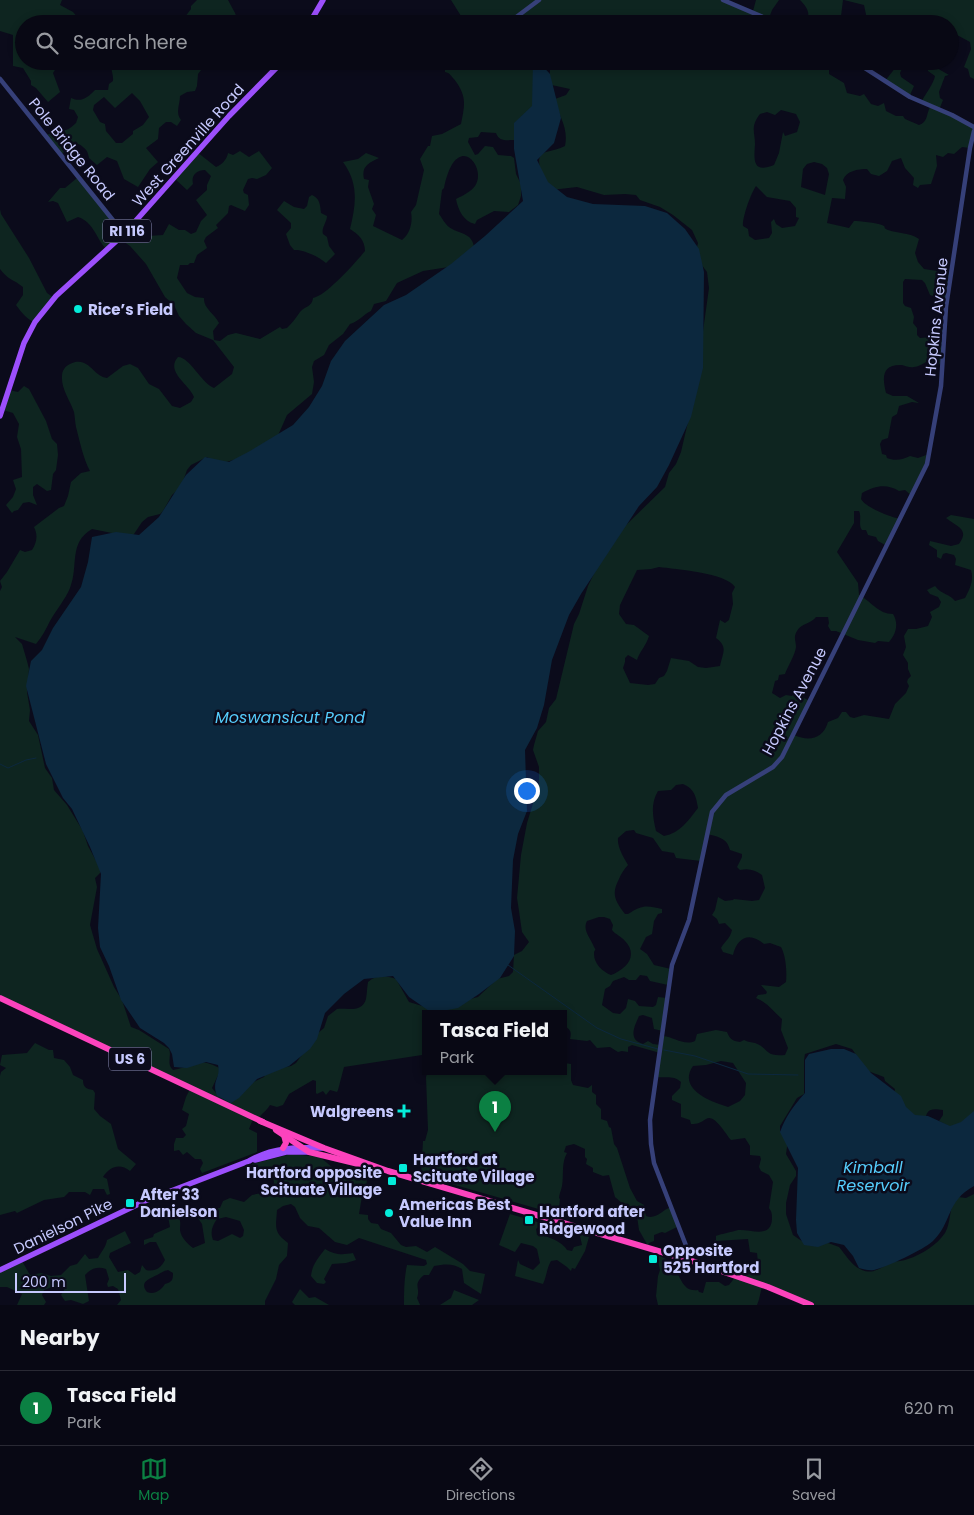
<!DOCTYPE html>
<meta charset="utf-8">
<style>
:root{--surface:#080814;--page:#161622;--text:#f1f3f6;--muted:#989aa0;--line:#292934;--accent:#0b8043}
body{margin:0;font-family:Poppins,sans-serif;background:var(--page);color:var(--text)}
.scale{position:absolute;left:15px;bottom:12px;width:111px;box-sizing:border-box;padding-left:5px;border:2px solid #c6c9fe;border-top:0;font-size:14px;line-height:18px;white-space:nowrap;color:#c6c9fe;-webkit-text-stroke:4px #0b0b1b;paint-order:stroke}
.you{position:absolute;left:526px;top:790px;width:18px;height:18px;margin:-12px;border:4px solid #fff;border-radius:50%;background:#1a73e8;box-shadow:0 0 0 8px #1a73e833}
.badge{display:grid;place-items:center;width:32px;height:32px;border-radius:50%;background:var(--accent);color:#fff;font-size:16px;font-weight:700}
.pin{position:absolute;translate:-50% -41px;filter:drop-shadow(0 1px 2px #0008)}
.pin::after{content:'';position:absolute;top:26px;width:18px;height:15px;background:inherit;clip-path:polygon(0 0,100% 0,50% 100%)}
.popup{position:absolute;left:422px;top:1010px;width:145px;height:65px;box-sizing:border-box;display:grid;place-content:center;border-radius:0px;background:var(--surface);filter:drop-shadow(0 1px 4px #0005);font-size:16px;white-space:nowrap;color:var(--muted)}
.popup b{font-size:19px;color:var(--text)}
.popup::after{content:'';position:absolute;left:50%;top:100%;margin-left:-10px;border:10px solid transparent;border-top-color:var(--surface)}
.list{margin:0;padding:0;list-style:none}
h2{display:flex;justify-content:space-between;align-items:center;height:65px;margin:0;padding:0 20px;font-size:21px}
h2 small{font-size:16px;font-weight:400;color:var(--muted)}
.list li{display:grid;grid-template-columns:32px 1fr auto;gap:15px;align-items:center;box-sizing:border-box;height:75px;padding:0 20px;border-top:1px solid var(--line)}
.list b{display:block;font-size:19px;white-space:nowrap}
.list p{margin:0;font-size:16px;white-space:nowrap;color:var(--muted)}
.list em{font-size:16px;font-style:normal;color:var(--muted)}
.icon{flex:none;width:28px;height:28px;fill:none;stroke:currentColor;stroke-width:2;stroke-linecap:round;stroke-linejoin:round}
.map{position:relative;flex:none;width:974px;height:1305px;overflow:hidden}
.search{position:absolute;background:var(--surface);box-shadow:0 2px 8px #0003;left:15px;right:15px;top:15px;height:55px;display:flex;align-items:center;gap:12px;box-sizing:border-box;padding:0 18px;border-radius:28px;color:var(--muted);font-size:19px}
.sheet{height:140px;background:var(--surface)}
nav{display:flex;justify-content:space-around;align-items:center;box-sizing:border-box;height:70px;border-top:1px solid var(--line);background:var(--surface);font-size:14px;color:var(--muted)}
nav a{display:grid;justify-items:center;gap:2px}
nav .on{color:var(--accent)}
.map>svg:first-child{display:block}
.green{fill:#0e2520;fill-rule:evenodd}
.water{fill:#0c283e}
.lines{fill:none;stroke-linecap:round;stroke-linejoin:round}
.stream{stroke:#0c283e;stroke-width:1}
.minor{stroke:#364079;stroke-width:4.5}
.major{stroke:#9c4ffc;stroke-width:5.5}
.highway{stroke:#fc43bd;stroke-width:6}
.poi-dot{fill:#04ecda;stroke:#0b0b1b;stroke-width:2}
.labels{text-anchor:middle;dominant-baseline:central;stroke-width:5;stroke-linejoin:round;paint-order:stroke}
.shield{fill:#0b0b1b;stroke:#8e90ba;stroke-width:1}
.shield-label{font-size:14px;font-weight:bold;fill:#c6c9fe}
.street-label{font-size:15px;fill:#c6c9fe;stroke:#0b0b1b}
.poi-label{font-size:15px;font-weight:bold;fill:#c6c9fe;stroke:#0b0b1b;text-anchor:start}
.water-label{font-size:16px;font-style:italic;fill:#55cdfc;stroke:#0b0b1b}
</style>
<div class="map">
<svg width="974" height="1305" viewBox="0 0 974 1305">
<rect width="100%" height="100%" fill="#0b0b1b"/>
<g class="green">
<path d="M0 0H62L60 5 73 12 78 18 74 24H24V61H64L60 62 53 73 60 92 48 102 36 88 31 85V81L23 68 13 66V35L0 31Z"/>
<path d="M197 0H228L235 13 239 24H175V21L178 17H185L191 9V6Z"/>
<path d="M451 0H725L753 11 756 0H779L772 10 769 18 780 24H466Z"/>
<path d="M800 0H843L840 24H805C812 14 807 7 800 0Z"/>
<path d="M844 0H974V79L970 77 968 69 964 67 971 49 970 42 957 35 950 34V24H868L864 5Z"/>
<path d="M113 61C122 61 136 59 145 61 153 63 157 71 167 68L169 61H208L198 74 197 86 195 91 187 92 180 96C180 104 175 113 181 120L177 126 171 122H166L159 128 158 139 146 148 158 162 150 169 138 187 124 179 117 161 107 157 97 165 89 158C88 153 87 150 83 147 75 138 67 151 60 155L45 136 60 128C67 133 71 127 76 123L78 117 74 110 69 109 71 98C82 103 88 97 95 90H108L109 84 113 81C114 74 109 68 113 61ZM132 93 140 101 149 117 143 125 133 131V134L122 143H116L106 131 105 124 100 122 93 110 94 105 104 97 115 108Z"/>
<path d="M420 61H534L537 96 525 126 514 140C507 140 499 142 496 133L481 132 478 137 469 138 468 142 475 155 478 154 485 146 493 147 498 155 511 156 514 158 516 174 521 184V196L518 205 509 212 494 211 477 220 475 224C464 222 458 210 456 199 462 196 472 191 475 186 488 167 456 128 444 188L442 190 439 214C442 218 445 224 449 227 458 234 472 232 474 247L455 266 423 271 397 283 386 301 374 304 371 311C364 314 358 322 350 324L343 334 329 345 324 355 314 361 312 367 314 382 312 394 287 415 276 440 252 458 233 460 220 464 207 457 191 465 187 470 181 487 172 495 163 511 160 514 148 517 142 522 132 537 92 529C68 543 79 566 70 588 65 600 56 610 50 621 46 629 42 637 36 644L15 637 22 644 27 661 29 669 27 692 30 710 29 721 38 735 45 768 52 778 54 790 67 805 83 831 88 846 100 868V873L95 878 97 887 90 925 97 949 114 987 122 1000 131 1027 139 1030 169 1049C172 1056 166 1064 173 1070 195 1066 198 1056 221 1069L212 1088 220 1098 231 1102 245 1086 264 1077 267 1071 291 1066 296 1063 318 1033 324 1028 328 1016 337 1009C348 1008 362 1013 366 999 367 993 367 988 368 982 377 974 386 976 396 979L409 1002 432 1009 478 997 497 979 509 976 513 972 514 955 522 951 529 942 522 932 519 911 517 898 521 855 527 823 539 784V767L533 750 534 745 538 731 546 722 549 708 556 699 574 624 579 614 588 586 602 557 616 540 624 527 665 487 669 473 676 464 681 452 694 396 709 288 707 272 695 256 698 243 692 230 673 215 660 207 640 200 636 195 625 194 604 195 577 187 551 190C546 179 530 158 546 152 553 150 559 149 565 146 569 127 558 116 555 99L566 95 570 89 547 84 550 78V61H834L829 66V74L844 83 847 93 860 96 864 94 871 104 878 106 884 103 886 111 896 116H903L905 119 919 125C928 122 926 115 930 107L921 102C925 95 934 83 935 76L928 71 926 61H934L935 67 949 75 945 76 939 92 940 98 943 100 939 110 974 127 970 148 962 147 954 154 948 153 943 157 936 155 937 166 931 184 920 185 918 188 913 185 914 178 905 168 901 158 892 161 887 171 879 176 871 174 867 169C858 169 846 171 843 180L846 187 845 199 832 198 827 223 849 228 854 221C859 221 877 223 882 225 888 228 881 227 888 230 899 234 909 232 919 239L915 253 918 262 924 269 951 273 947 301 930 295 925 283 922 280 905 279 903 282V303L905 306 911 308 914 317 913 323 917 328V335L920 338 932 337 937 329 945 328 943 363 935 365 926 362C922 364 918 367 914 367 910 368 906 366 902 365 882 364 882 377 886 393L893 396H907L919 403 912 402 899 406 897 414 892 417 888 438 882 440 880 444 882 454 886 455 887 458C894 461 903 460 910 456L918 458 929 454 912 496 905 490 899 491C886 483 875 486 862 493L861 499C865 507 890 517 900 519L887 546 878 541 876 537 868 535 866 530H862C858 525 862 517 859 511H854V523L837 552 858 583 859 595C871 601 878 614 893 614 899 624 896 634 889 642L878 641 875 643 858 640 836 631H831L828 626 829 623 828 617H816C811 624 801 623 797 631 793 637 796 641 796 647 795 655 788 666 785 674L779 675 778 680 775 681 772 693 780 698 786 695 792 696 794 693 810 701 794 735C809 742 823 739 828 722L838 718 842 712H846L850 717 854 718 864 715 889 719 895 704 906 693 909 686 907 682 908 679 911 676 908 669V663L903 655 906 647 904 636 908 629H916L928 626 932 617 930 612 939 607 941 602 938 597 930 594 927 590 935 586C942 595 950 594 955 601L965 598C970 589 974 580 971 570L955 565 956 559 954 555 946 553 943 554 941 559 937 557V550L929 545 930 541 951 546 959 544C970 529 957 527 946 518L951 515 974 519V1115L958 1131 939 1121 943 1115V1110C930 1108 926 1109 925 1123L915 1121 894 1094 895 1089 885 1081 884 1077 868 1071 852 1049 836 1044 805 1054 804 1060V1094L797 1098 780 1126V1132H783L788 1140 786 1154 796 1171V1176L790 1185 786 1203V1214L793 1235 806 1244 828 1243 839 1247C845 1254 852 1266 860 1269 873 1276 881 1267 892 1262 897 1261 903 1261 908 1259 921 1255 938 1244 945 1233 952 1221 948 1206 958 1197L966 1198 974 1194V1305H804L763 1285C760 1292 760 1298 757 1305H658L656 1296 658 1276 660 1270 658 1261 659 1256C683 1263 676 1293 698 1290L699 1292 703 1293 706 1282H719L725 1286 729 1285 736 1276 745 1279C747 1270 749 1270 756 1266L758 1263 757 1253 750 1252 748 1239 716 1241H714L716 1240V1236C717 1235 736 1231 738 1230 751 1229 771 1239 772 1219 772 1214 772 1212 769 1208L773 1182 769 1175 761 1171 759 1167 761 1159 760 1156 750 1155V1146L745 1138 731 1140C725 1133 714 1113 706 1119 700 1123 698 1124 691 1124L690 1120 681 1117V1104L672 1100V1096L680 1088 681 1082C674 1075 666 1078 657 1077L660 1053 632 1045 628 1047V1052L622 1051 618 1052 610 1047 597 1048 590 1040 587 1041 570 1039C572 1031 570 1030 564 1025V1013H426V1065L424 1056 422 1055 344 1067 338 1090 337 1092 330 1090 326 1095 323 1091 317 1094 316 1093V1081L313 1080 289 1094 283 1105 277 1107 270 1105C266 1112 261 1113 258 1120L253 1119 249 1129 257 1133V1152L202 1173 200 1169 203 1163 201 1159H195L187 1152 183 1155 179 1150 174 1151V1144L176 1138H183L186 1135 182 1129 186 1126 189 1114 182 1110 186 1097 190 1089 0 999V591L2 587 0 581 7 572 20 550 25 552 32 550C37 542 38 535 34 527L59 508 64 506 68 496 71 482 81 473 90 471C83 458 80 442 76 427 75 422 75 417 74 412 70 400 61 389 62 376 62 371 65 366 70 364 89 355 93 377 107 378L123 366 130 364 138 368 149 384 159 389 172 406 180 408 191 402 194 397C189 384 165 372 178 357 190 357 201 383 214 388L232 374 234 367 213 340 196 333 186 324 179 316 174 305 165 297 146 264 130 246 120 239 107 250C96 239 94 222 78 217L67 222 58 203 53 201 48 202 60 188H65L77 178 124 233 134 224 148 236 163 235 169 224 179 230H185L191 234 196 232 201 221 207 215 196 200 207 190V185L211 176 205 170C196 170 191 176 193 184L187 190 174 178 197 152 216 167C222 165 227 159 228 153L233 155 240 151 249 157 259 151 272 168 266 175 257 179 252 178 248 179 243 190 244 193 248 195 249 205 245 211 231 205 229 206 228 213 216 225 218 228 206 237 204 241 207 248 197 255 194 263H190L188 265H180L177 278 187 293 195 297 204 298C203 308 215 314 219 323L213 331 214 340 220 341 228 335 236 333 260 339 280 327 282 329 287 328C292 323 296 318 300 312 305 306 312 307 313 298 326 296 356 262 365 251 365 240 358 234 350 229 356 204 359 184 343 162L358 159 366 153 379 158C369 163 361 166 364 179L369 180 368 187 374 204 372 209 376 215 373 226 402 240C410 234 413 222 411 212L416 205 424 170 420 159 428 146H430L432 136 442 134 461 124C465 104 467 96 454 79 451 76 450 73 445 72V69L441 64ZM781 110 796 114 800 122 797 132 785 136 783 132 779 153 774 165C752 174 754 159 755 144 755 132 750 127 760 114L767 112 775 115ZM814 162 822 164 827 168 829 174 825 195 801 187 803 169 807 164ZM756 186 767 197 790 201 796 208V217L799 218 795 226 782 228 776 224 774 219 771 222 772 233 769 238 755 240 749 236 748 229 743 226C742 218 751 193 756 186ZM659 567C675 569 727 573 735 587L732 593 733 604 729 620 725 623 720 620 716 638C728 647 723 652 720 666L706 668 698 667 689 661 671 658 667 671 664 676 659 678 655 684 648 685 630 683 623 668 625 662V658L628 655 637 660C640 651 646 646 649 636L634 625 626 624 619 614 620 605 637 570 651 569ZM683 784C695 789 696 797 698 808 688 821 680 833 664 836L656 831C653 818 650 804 658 791L671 790 676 785ZM634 830 636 833 653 838 662 851 674 853 676 858 701 861 707 834C719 837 727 838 730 850L742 854V857L737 867 740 870C749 868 755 870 762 875L765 888 759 900 752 901 734 899 733 900 725 901 718 897 715 910 712 915 717 919 719 924 725 923 732 930C730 939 725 941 721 948L723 952 733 955C737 938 749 931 764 944L770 943 781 947C786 956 787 972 786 982L779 987 761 985 767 992 766 994 758 995 756 998C767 1002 774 1012 782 1019L781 1030 788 1048 785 1055C764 1057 769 1048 755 1043 751 1042 748 1042 744 1040L740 1042C732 1041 730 1039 727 1032L716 1030 697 1034 695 1041C684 1046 674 1037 663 1036L661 1045 653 1044 648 1041 643 1044C628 1040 634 1027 639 1016L643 1015 652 1018 654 1029 663 1031 667 998 658 997 656 1005 653 1007 639 1006 635 1001 628 999 626 1008 620 1014 613 1013 602 1005 605 989 610 986 613 981 624 977 629 980H636L640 975 647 976 650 981 668 985 671 969 654 965 647 954 640 949 646 937 652 934 654 921 658 914 662 913V909C646 905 642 905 628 914H625C615 901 611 894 619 879 621 874 624 869 628 865 624 858 617 847 618 838L626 831ZM599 917H604L610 919 613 925 612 930C616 935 621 936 625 941 639 956 626 969 611 975 603 972 594 964 594 954 594 948 597 952 594 947 591 938 582 931 587 921ZM721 1061 733 1063 746 1083 745 1095 740 1101 728 1107C711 1102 677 1089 693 1066L706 1065Z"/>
<path d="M896 61H911L905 62 900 73 901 77 914 86 910 95 885 81 896 67Z"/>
<path d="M312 195C320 199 320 204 321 213L327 216C327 222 321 228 323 234L327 237 329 246 335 254 326 263C319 257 303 249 294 250L290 245 286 234 291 228V223L277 210 284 201 294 207 304 209 307 206 309 197Z"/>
<path d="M0 209 1 214 29 258 47 293 54 298 35 323C27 319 21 312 16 305L23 295V287C13 279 8 280 0 269Z"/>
<path d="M24 386 29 389 46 421 52 439 57 444 58 455 56 470 53 474 51 490 47 491 37 484 33 487V495L37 505 29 502 23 503 18 510 14 511 12 513 6 505 13 497 16 489 13 480 22 477 21 449 17 437 19 424 13 413 3 410 9 390 18 392Z"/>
<path d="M35 1043 49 1050H53L54 1058 64 1060 70 1067 73 1075 83 1080C83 1087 86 1089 93 1090L95 1093 94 1109 100 1116 111 1124 118 1149 136 1164 130 1171C120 1163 110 1166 103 1177L107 1179 110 1194 107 1195 104 1189H93L90 1195 85 1192H69L64 1197 44 1200 17 1213 15 1211 0 1215V1076L1 1072 6 1068 0 1065 2 1055 27 1053Z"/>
<path d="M564 1063 571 1064V1080L573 1085 588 1088 592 1085V1092L596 1095V1104L601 1109V1119L607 1121 609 1127 611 1128 614 1144 617 1148 630 1188 637 1201 644 1205V1207L646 1216C656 1220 662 1210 671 1207L679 1226 665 1233 662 1232 654 1235V1241L649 1243 648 1246 639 1230 637 1216 631 1207 623 1204 615 1197 609 1175 603 1176 593 1172V1168L586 1164 587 1159 585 1157V1149L574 1144 566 1146 564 1152 567 1153C561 1163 564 1176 562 1186 561 1191 559 1194 559 1199L560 1198 559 1209 549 1212 448 1183 425 1174 421 1176 423 1141H425L428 1130 426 1077 428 1071H564Z"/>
<path d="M291 1154 320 1157 333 1168 345 1170 356 1167 368 1171 365 1196H362L359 1214 368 1215V1219L371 1223 378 1224 381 1229 391 1233 401 1245 406 1247 416 1246 427 1252 435 1247 463 1264 470 1271 485 1274 481 1294 464 1283 462 1269C453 1263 445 1264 434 1266L429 1275H424C412 1285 421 1287 417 1298L420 1305H404C404 1292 404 1278 407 1265L424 1266 427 1264 426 1260 359 1238 347 1245 335 1242 319 1228 308 1226 300 1218 295 1207 291 1204 283 1206 277 1210C276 1227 273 1232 288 1243L287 1256 279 1265 276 1279 265 1301V1305H117L121 1300 118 1289 113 1286 108 1287 107 1284 109 1279 106 1269C98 1266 91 1268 85 1275L89 1301 83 1304 71 1300 65 1301 61 1295 66 1287 63 1284H59L56 1288 52 1287 44 1290 42 1295 46 1302 44 1305H17L22 1294 7 1287H0V1272L22 1261 30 1275 41 1273 51 1276 61 1275 70 1266 77 1264 85 1254 89 1259 98 1258C101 1252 106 1247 107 1240L125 1231 131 1243 110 1253 109 1257 118 1272 128 1270 135 1275 140 1272 142 1265 146 1270C155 1272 161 1268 165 1260L156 1242H150L144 1245V1240L153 1237 154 1234 170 1227 167 1211 171 1216 179 1217C181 1223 180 1225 180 1230 181 1238 188 1244 193 1248L205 1243 202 1224 198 1218 201 1216V1208H220L223 1201 230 1198 244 1202 252 1195 272 1191 274 1182 273 1176 266 1171 254 1172 252 1164ZM226 1217 240 1221 244 1230 243 1236 240 1238 232 1234 218 1241 213 1240C210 1232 212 1226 217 1219ZM168 1270 173 1273C173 1280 172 1282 165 1284 161 1290 155 1295 147 1292 139 1282 149 1279 157 1275 161 1273 163 1271 168 1270Z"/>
<path d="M510 1214 589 1237 585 1251 575 1269 572 1268 571 1271 567 1267 557 1260 551 1261C546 1270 547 1276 543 1284L515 1276 518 1260 520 1264 533 1270 540 1263 537 1249 533 1246 521 1243 515 1252 499 1245ZM539 1226H543L580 1236 582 1245 574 1247 572 1251 567 1250C563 1242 546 1235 537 1235L536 1229Z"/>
<path d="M325 1249C335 1255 342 1255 353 1253L356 1260 346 1263 332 1264 324 1279 326 1282 324 1284 317 1283 311 1276C312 1265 318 1258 325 1249Z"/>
<path d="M300 1289 309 1298 315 1297 329 1305H295L292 1302Z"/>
<path d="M454 1290 479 1300 472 1305H440L451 1298Z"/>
</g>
<g class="water">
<path d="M533 61H538L550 74 561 118 554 143 537 160 548 182 567 197 593 204 645 206 667 213 685 229 699 249 704 272 703 368 691 417 669 465 657 487 639 506 581 594 569 615 552 660 544 705 537 728 525 750 527 811 518 834 513 860 511 908 515 931 514 956 500 978 479 994 458 1008 432 1013 409 997 393 976 364 979 344 994 325 1013 317 1039 310 1049 289 1066 257 1079 239 1098 231 1103 217 1096C211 1080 221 1079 218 1065L206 1062 187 1068 174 1067 172 1054 169 1048 164 1043 140 1028 121 1000 109 966 100 947 98 928 101 874 90 847 72 809 63 798 46 764 26 686 31 661 42 650 53 628 81 587 88 562 92 537 116 532 139 535 159 517 186 475 205 457 229 462 250 451 293 425 309 407 322 386 331 361 345 341 384 305 406 295 451 264 485 236 523 201 514 149V123L532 106Z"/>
<path d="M831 1049H844L856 1054 871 1073 901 1096 906 1107 915 1115 928 1116 950 1126 961 1122 974 1111V1186C946 1201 952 1223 933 1241 923 1250 887 1267 874 1270 869 1271 863 1269 859 1268L853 1256 844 1245 831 1242 818 1247 804 1245 797 1233 796 1220 798 1168 780 1132C786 1116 794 1105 805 1093V1060L809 1054Z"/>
</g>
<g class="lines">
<g class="stream">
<path d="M0 764 8 768 26 760 36 758"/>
<path d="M508 965 597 1028 621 1039 658 1049"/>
<path d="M664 1050 695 1056 748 1074 798 1075"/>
</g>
<g class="minor">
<path d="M723 0 779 24"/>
<path d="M352 24 373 21 390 24"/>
<path d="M507 24 539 0"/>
<path d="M854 61 910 97 952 115 974 127"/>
<path d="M0 79 124 234"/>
<path d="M692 1261 654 1163 651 1144 650 1120 672 965 689 920 712 812 726 795 773 767 782 757 927 464 941 386 946 307 970 148 974 131"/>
</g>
<g class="major">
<path d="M309 24 323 0"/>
<path d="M0 416 24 343 35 322 56 296 124 234 229 116 283 61"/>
<path d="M255 1160 286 1152H309"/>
<path d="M0 1270 145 1201 249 1161C273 1147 296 1147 322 1148"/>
</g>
<g class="highway">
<path d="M0 998 263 1122"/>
<path d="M260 1121 324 1148 388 1171 692 1261 768 1287 811 1305"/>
<path d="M276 1130 309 1152 375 1168"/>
<path d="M283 1148 286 1143 284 1135"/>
</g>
</g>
<g class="poi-dot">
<circle cx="78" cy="309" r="5"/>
<path d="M401.5 1103.5h5v5h5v5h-5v5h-5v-5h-5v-5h5z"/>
<rect x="398" y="1163" width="10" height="10" rx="2.5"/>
<rect x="387" y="1176" width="10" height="10" rx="2.5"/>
<rect x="125" y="1198" width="10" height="10" rx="2.5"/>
<circle cx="389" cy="1213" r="5"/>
<rect x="524" y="1215" width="10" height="10" rx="2.5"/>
<rect x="648" y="1254" width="10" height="10" rx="2.5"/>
</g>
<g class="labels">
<g class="shield">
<rect x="103" y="219.5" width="48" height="23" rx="4"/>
<rect x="109" y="1047.5" width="42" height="23" rx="4"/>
</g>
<g class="shield-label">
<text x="127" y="231">RI 116</text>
<text x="130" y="1059">US 6</text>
</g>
<g class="street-label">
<text transform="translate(188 145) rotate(-48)">West Greenville Road</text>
<text transform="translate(72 149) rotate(51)">Pole Bridge Road</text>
<text transform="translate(936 317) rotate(-84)">Hopkins Avenue</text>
<text transform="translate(794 701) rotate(-62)">Hopkins Avenue</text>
<text transform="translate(63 1226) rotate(-26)">Danielson Pike</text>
</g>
<g class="poi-label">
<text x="88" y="309">Rice’s Field</text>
<text x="394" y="1111" text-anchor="end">Walgreens</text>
<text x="413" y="1159">Hartford at<tspan x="413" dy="17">Scituate Village</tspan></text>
<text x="382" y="1172" text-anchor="end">Hartford opposite<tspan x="382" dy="17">Scituate Village</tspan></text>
<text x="140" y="1194">After 33<tspan x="140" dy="17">Danielson</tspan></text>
<text x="399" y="1204">Americas Best<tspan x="399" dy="17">Value Inn</tspan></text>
<text x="539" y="1211">Hartford after<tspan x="539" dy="17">Ridgewood</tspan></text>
<text x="663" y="1250">Opposite<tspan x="663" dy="17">525 Hartford</tspan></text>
</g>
<g class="water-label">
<text x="290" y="717">Moswansicut Pond</text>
<text x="873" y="1167">Kimball<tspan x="873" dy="18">Reservoir</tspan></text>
</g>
</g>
</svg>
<div class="scale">200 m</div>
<div class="you"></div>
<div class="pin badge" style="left:495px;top:1132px">1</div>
<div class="popup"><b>Tasca Field</b>Park</div>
<div class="search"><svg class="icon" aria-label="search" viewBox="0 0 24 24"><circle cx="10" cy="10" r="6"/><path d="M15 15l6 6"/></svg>Search here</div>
</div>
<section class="sheet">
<h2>Nearby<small></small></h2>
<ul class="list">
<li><span class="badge">1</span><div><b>Tasca Field</b><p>Park</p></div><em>620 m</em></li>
</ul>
</section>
<nav>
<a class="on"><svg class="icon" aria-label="map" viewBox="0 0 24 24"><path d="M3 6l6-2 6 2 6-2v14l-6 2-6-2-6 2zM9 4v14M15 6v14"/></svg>Map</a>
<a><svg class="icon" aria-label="directions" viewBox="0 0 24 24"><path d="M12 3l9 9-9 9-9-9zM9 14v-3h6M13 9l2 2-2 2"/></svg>Directions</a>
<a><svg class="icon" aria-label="saved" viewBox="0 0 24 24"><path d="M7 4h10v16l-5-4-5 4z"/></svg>Saved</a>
</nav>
